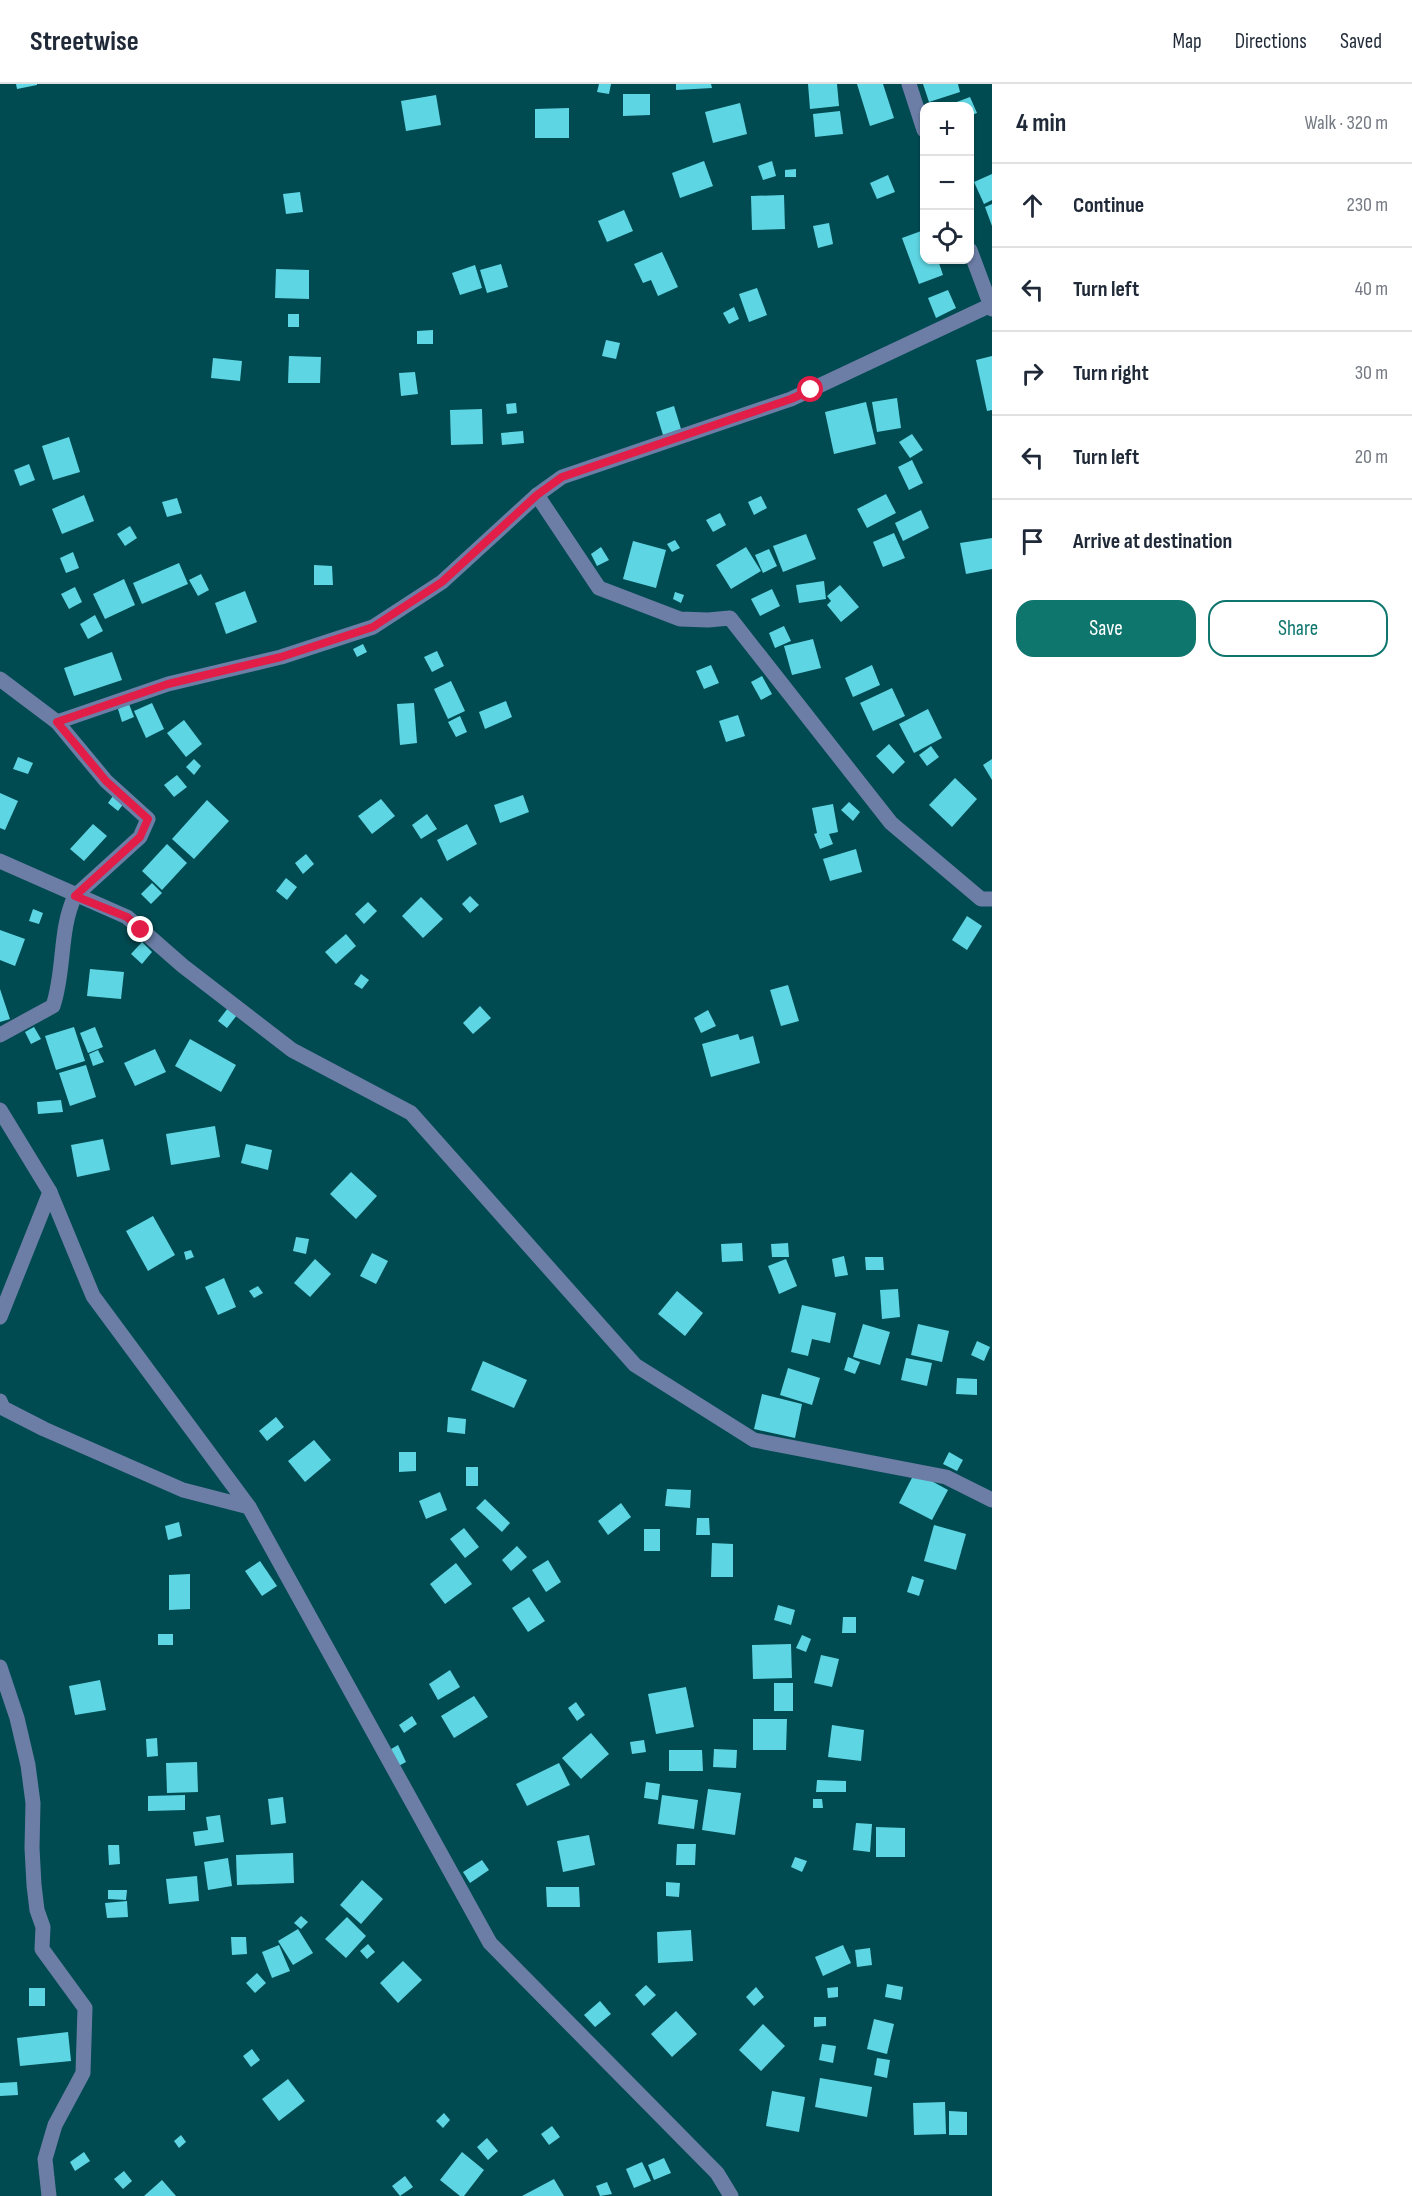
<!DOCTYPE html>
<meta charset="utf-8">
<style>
:root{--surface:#fff;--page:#f6f6f7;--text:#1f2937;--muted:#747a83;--line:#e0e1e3;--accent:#0f766e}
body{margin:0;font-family:"Sofia Sans Condensed",sans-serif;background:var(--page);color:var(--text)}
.controls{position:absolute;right:18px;top:18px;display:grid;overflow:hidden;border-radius:12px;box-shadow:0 2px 4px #0004}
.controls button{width:54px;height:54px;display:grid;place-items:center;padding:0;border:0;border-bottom:2px solid var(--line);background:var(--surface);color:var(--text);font:30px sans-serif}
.stop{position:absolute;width:18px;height:18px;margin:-14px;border:4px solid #e11d48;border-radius:50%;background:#fff}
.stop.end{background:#e11d48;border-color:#fff;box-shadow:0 2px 6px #0008}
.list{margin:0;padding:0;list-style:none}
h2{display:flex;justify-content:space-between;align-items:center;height:78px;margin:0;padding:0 24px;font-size:26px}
h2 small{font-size:20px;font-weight:400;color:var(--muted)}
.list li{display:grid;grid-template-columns:39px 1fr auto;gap:18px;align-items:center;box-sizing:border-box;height:84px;padding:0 24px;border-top:2px solid var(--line)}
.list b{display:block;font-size:22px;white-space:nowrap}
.list em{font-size:20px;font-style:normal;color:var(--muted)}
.actions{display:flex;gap:12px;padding:18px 24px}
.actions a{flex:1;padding:14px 0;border:2px solid var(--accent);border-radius:18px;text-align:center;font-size:21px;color:var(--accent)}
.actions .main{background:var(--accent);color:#fff}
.icon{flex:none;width:33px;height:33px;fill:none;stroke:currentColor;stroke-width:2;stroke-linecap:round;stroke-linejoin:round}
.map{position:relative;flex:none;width:992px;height:2112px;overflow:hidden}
header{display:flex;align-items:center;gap:36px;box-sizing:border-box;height:84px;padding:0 30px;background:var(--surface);border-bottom:2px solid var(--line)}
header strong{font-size:28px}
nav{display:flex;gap:33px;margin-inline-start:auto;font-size:21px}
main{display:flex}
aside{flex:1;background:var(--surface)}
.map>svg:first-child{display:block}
.building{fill:#5ed5e2}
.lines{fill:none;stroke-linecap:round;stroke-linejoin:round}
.minor{stroke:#6c7ea6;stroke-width:15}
.route{stroke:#e11d48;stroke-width:8}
</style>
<header>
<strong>Streetwise</strong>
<nav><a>Map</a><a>Directions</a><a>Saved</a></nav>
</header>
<main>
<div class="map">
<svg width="992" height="2112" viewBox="0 0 992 2112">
<rect width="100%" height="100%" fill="#004b52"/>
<g class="building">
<path d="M16 0H37V1L17 5Z"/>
<path d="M599 0H611L609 10 597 8Z"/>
<path d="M676 0H711L712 4 676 6Z"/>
<path d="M808 0H837L839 22 810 25Z"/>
<path d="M857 0H883L894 34 870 42Z"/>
<path d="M923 0H958L960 8 929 18Z"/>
<path d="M623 10H650V31L623 32Z"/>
<path d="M436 11 441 41 406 47 401 17Z"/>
<path d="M970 13 977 29 970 32V22H956L954 19Z"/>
<path d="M740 19 747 50 713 59 705 28Z"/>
<path d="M569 24V54H535V25Z"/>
<path d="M840 27 843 50 815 53 813 30Z"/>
<path d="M704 77 713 102 680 114 672 89Z"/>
<path d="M772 77 776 92 763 96 758 82Z"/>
<path d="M796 85V93H785V86Z"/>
<path d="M992 90V116L984 120 974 98Z"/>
<path d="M888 91 895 108 877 115 870 99Z"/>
<path d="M300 108 303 128 286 130 283 110Z"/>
<path d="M784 111 785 145 752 146 751 112Z"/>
<path d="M992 120V142L985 123Z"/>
<path d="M624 126 633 147 607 158 598 137Z"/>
<path d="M829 139 833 160 818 164 813 142Z"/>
<path d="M924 146V176H938L943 191 919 200 902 154Z"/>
<path d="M662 168 678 203 658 212 651 196 643 199 634 180Z"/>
<path d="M501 180 508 203 487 209 480 186Z"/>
<path d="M475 181 482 204 460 211 452 189Z"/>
<path d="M276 185 309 186V215L275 214Z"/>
<path d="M757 204 767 231 749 238 739 210Z"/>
<path d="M948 206 956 224 936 234 928 214Z"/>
<path d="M734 223 739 235 729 240 723 229Z"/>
<rect x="288" y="230" width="11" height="13"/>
<path d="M433 246V260H417V247Z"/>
<path d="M606 256 620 259 616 275 602 272Z"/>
<path d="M289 272 321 273 320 299H288Z"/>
<path d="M992 272V326L987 327 976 276Z"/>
<path d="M213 274 242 277 240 297 211 294Z"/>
<path d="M415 288 418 310 401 312 399 289Z"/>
<path d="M897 314 901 344 877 348 872 318Z"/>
<path d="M866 318 876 360 834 370 825 328Z"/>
<path d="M516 319 517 329 507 330 506 320Z"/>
<path d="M674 322 681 345 663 351 656 328Z"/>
<path d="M482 325 483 360 451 361 450 326Z"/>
<path d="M523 347 524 359 502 361 501 349Z"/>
<path d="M912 350 923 366 910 374 899 358Z"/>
<path d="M69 353 80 388 53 396 42 362Z"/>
<path d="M912 376 923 399 909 406 898 383Z"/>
<path d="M29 380 35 396 20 402 14 386Z"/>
<path d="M886 410 896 429 867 444 857 425Z"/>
<path d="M84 411 94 437 62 450 52 425Z"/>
<path d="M761 412 767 424 754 431 748 418Z"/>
<path d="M177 414 182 429 167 433 162 418Z"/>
<path d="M921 426 929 444 903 457 895 439Z"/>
<path d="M720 429 726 441 713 448 706 436Z"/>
<path d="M130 442 137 454 125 462 117 450Z"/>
<path d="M894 449 905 474 883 483 873 458Z"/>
<path d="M806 450 816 475 783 488 773 462Z"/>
<path d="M992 454V485L966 490 960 459Z"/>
<path d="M675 456 680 464 672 468 667 460Z"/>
<path d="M633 457 666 466 656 504 623 495Z"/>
<path d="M601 463 609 476 597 482 591 470Z"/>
<path d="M746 463 761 487 731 505 716 481Z"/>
<path d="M769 465 777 482 763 489 755 471Z"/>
<path d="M73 468 79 484 66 489 60 474Z"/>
<path d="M179 479 188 500 142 520 133 499Z"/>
<path d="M314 481 332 482 333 501H314Z"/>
<path d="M201 490 209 506 198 512 189 496Z"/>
<path d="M124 495 135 521 105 535 93 510Z"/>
<path d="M824 497 826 515 799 519 796 501Z"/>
<path d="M840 501 859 523 841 538 827 521 831 517 827 512Z"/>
<path d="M75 503 82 518 69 525 61 510Z"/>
<path d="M772 505 780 522 760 532 751 515Z"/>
<path d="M245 507 257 538 226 550 215 519Z"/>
<path d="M675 508 684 511 681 519 673 515Z"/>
<path d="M95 531 103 547 88 555 80 540Z"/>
<path d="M784 542 791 557 775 564 769 549Z"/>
<path d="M813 555 821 584 792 591 784 562Z"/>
<path d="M363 560 367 568 357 573 353 565Z"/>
<path d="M437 567 444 582 432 588 424 573Z"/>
<path d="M112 568 122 596 74 612 64 584Z"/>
<path d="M711 581 719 599 704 605 696 587Z"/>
<path d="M872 581 880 601 853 613 845 594Z"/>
<path d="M762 592 772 610 761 616 751 598Z"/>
<path d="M451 597 465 627 448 635 434 605Z"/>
<path d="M892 604 905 632 873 647 860 619Z"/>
<path d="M506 617 512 633 485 645 479 628Z"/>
<path d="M152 619 164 645 146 654 134 627Z"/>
<path d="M414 619 417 659 400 661 397 620Z"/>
<path d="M129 620 134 633 122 638 118 625Z"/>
<path d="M928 625 942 654 914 669 899 640Z"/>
<path d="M738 631 745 652 726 658 719 637Z"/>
<path d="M460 632 467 648 456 653 448 638Z"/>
<path d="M184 636 202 660 186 673 167 649Z"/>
<path d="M889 660 905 678 893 690 876 672Z"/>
<path d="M931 662 939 673 927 682 919 671Z"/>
<path d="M18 673 33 679 28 690 13 685Z"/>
<path d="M194 675 201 682 194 691 186 683Z"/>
<path d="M992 675V696L983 681Z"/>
<path d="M177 691 187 703 174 713 164 701Z"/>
<path d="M955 694 977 715 952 743 929 721Z"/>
<path d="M0 709 18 717 5 746 0 744Z"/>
<path d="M115 709 125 718 118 727 108 719Z"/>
<path d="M523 711 529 728 500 739 494 721Z"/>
<path d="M381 715 395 732 372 750 358 732Z"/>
<path d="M207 716 229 737 194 775 172 755Z"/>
<path d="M849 718 860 728 853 737 841 726Z"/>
<path d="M833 720 838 748 829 750 833 760 820 765 814 750 817 749 812 724Z"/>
<path d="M427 730 437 745 421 755 412 741Z"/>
<path d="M93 740 107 752 84 777 70 765Z"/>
<path d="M467 740 477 760 447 777 437 756Z"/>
<path d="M167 760 187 779 162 806 142 787Z"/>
<path d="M856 765 862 788 830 797 823 775Z"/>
<path d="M306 770 314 780 303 790 295 779Z"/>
<path d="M286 794 297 803 287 816 276 807Z"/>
<path d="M152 799 162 809 151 820 141 810Z"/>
<path d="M470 812 479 821 470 829 462 820Z"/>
<path d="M421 813 443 835 423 854 402 832Z"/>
<path d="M368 818 377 827 364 840 355 830Z"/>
<path d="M33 825 43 829 39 840 29 837Z"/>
<path d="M967 832 982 842 967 866 952 856Z"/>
<path d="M0 846 25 855 15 882 0 876Z"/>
<path d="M346 850 356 862 336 880 325 868Z"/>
<path d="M142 858 152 868 142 880 131 870Z"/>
<path d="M90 885 124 888 121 915 87 912Z"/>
<path d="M361 890 369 896 362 905 354 900Z"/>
<path d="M788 901 799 937 781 942 770 906Z"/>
<path d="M0 905 10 935 0 938Z"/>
<path d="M480 922 491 934 473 950 463 939Z"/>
<path d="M228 924 237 931 227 944 218 937Z"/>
<path d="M708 926 716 942 701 949 694 934Z"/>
<path d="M34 943 41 955 31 960 25 948Z"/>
<path d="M74 943 85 977 56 986 45 952Z"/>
<path d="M95 943 103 963 88 969 80 949Z"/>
<path d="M738 950 740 956 753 952 760 979 711 993 702 960Z"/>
<path d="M190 955 236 981 221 1008 175 982Z"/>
<path d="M155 965 166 988 135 1002 124 979Z"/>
<path d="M98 966 104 978 93 982 89 970Z"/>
<path d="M86 981 96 1013 70 1022 59 989Z"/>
<path d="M61 1016 63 1028 38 1030 37 1018Z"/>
<path d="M215 1042 220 1073 171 1081 166 1050Z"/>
<path d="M103 1055 110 1086 77 1093 71 1061Z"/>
<path d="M246 1060 272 1066 268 1086 241 1079Z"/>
<path d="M351 1088 377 1112 356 1135 330 1110Z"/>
<path d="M153 1132 175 1171 148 1187 126 1147Z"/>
<path d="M296 1153 309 1155 306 1170 293 1167Z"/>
<path d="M742 1159 743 1177 722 1178 721 1160Z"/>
<path d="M788 1159 789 1173H772L771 1160Z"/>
<path d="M191 1166 194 1173 186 1176 184 1168Z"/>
<path d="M372 1169 388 1177 376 1200 360 1192Z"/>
<path d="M844 1172 848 1191 835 1193 832 1175Z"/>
<path d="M865 1173H883L884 1186H866Z"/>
<path d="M315 1175 331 1190 310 1213 294 1199Z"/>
<path d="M786 1175 797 1202 779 1210 768 1182Z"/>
<path d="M224 1194 236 1223 218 1231 205 1203Z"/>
<path d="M258 1202 263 1209 254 1214 249 1207Z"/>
<path d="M898 1205 900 1233 882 1235 880 1206Z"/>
<path d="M677 1207 703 1229 685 1252 658 1230Z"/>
<path d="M802 1221 836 1229 830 1259 812 1255 808 1272 791 1268Z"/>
<path d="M863 1240 890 1248 880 1281 853 1273Z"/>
<path d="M918 1240 949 1247 942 1278 911 1271Z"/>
<path d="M977 1257 990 1263 984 1277 971 1271Z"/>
<path d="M848 1273 860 1278 855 1290 844 1286Z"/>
<path d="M906 1274 932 1279 927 1302 901 1296Z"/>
<path d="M483 1277 527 1296 514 1324 471 1306Z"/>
<path d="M788 1284 820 1294 812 1321 780 1311Z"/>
<path d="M957 1294 977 1295V1311L956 1310Z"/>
<path d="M762 1310 802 1320 795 1354 754 1345Z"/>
<path d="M276 1333 284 1343 267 1357 259 1347Z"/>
<path d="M448 1333 466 1335 465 1350 447 1348Z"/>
<path d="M314 1356 331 1376 305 1398 288 1377Z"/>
<path d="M399 1368H416V1387L399 1388Z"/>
<path d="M949 1368 963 1376 957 1387 943 1380Z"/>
<rect x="466" y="1383" width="12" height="19"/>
<path d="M915 1388 948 1406 932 1436 899 1419Z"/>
<path d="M667 1405 691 1406 690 1424 665 1422Z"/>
<path d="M440 1408 447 1426 426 1435 419 1417Z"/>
<path d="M485 1415 510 1439 502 1448 476 1424Z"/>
<path d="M621 1419 631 1433 608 1451 598 1437Z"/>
<path d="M697 1434H709L710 1451H696Z"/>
<path d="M179 1438 182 1452 168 1456 165 1442Z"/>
<path d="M934 1441 966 1450 956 1486 924 1477Z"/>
<path d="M464 1444 479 1463 465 1474 450 1455Z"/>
<rect x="644" y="1445" width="16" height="22"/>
<path d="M712 1459 733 1460V1493H711Z"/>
<path d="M517 1462 527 1473 511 1487 502 1476Z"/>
<path d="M548 1476 561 1498 546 1508 532 1486Z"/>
<path d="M260 1477 277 1502 262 1512 245 1487Z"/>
<path d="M456 1479 472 1500 445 1520 430 1500Z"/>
<path d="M190 1490V1525L169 1526V1491Z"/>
<path d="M912 1492 924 1496 919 1512 907 1508Z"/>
<path d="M529 1513 545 1537 528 1548 512 1524Z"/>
<path d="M778 1521 795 1526 791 1541 774 1536Z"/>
<path d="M843 1533H856V1549H842Z"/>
<rect x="158" y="1550" width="15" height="11"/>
<path d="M802 1551 811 1555 806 1568 796 1564Z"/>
<path d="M791 1560 792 1594 753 1595 752 1561Z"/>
<path d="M821 1571 839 1575 832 1603 814 1599Z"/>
<path d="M450 1586 460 1603 438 1616 429 1600Z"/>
<path d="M100 1596 106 1626 75 1631 69 1602Z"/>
<rect x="774" y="1599" width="19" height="28"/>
<path d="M686 1603 694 1643 656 1650 648 1610Z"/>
<path d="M474 1612 488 1633 454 1654 441 1632Z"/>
<path d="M576 1618 585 1631 577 1637 568 1624Z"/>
<path d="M412 1632 417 1640 404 1649 399 1641Z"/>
<path d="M753 1635H787L786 1666H753Z"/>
<path d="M832 1641 864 1646 861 1677 828 1673Z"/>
<path d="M591 1649 609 1670 581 1695 562 1674Z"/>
<path d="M157 1654 158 1672 147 1673 146 1655Z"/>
<path d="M644 1656 646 1668 632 1670 630 1658Z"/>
<path d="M398 1661 406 1678 389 1687 381 1671Z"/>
<path d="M714 1665 737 1666 736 1684 713 1683Z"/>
<path d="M669 1666H702L703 1687H669Z"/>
<path d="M197 1678 198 1708 167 1709 166 1679Z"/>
<path d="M559 1679 570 1701 527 1722 516 1700Z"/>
<path d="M817 1696 846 1697V1708H816Z"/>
<path d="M646 1698 660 1700 658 1716 644 1714Z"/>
<path d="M708 1705 741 1709 735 1751 702 1746Z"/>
<path d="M185 1711V1726L148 1727V1712Z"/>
<path d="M662 1711 698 1716 694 1745 658 1740Z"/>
<path d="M283 1713 286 1739 271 1741 268 1715Z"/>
<path d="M813 1715H822L823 1724H813Z"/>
<path d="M220 1731 224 1758 195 1762 193 1748 208 1746 206 1733Z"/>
<path d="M856 1739 872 1740 870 1768 853 1766Z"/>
<path d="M876 1743 905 1744V1773H876Z"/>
<path d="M589 1751 595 1781 563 1788 557 1757Z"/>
<path d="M677 1760H696L695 1781H676Z"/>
<path d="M108 1761H119L120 1780 109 1781Z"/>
<path d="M293 1769 294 1799 237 1801 236 1771Z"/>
<path d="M795 1773 807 1777 802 1788 791 1783Z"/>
<path d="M228 1774 232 1802 208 1806 204 1778Z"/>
<path d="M482 1776 489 1786 470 1799 463 1788Z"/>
<path d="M197 1792 199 1817 169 1820 166 1795Z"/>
<path d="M362 1796 383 1815 361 1840 340 1821Z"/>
<path d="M666 1798 680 1799 679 1813 666 1812Z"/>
<path d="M546 1803H579L580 1823H547Z"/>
<path d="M108 1806H127L126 1816 108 1815Z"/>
<path d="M127 1817 128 1833 107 1834 105 1819Z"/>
<path d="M301 1832 308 1838 301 1845 294 1839Z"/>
<path d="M347 1833 366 1852 346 1874 325 1855Z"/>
<path d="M298 1845 313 1869 293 1881 278 1857Z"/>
<path d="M691 1846 693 1877 658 1879 657 1848Z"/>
<path d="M231 1853H246L247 1870 232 1871Z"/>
<path d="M368 1860 375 1868 367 1875 360 1867Z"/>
<path d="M279 1861 290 1887 272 1894 262 1868Z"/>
<path d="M843 1861 851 1879 823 1892 815 1873Z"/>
<path d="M870 1864 872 1881 857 1883 855 1866Z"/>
<path d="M403 1877 422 1896 398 1919 380 1899Z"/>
<path d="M257 1889 266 1899 255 1909 246 1899Z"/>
<path d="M887 1900 903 1903 901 1916 885 1913Z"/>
<path d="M646 1901 656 1911 644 1922 635 1911Z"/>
<path d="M756 1903 764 1913 754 1922 746 1913Z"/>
<path d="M838 1903V1913L828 1914 827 1904Z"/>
<rect x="29" y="1904" width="16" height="18"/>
<path d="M600 1917 611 1930 595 1943 584 1931Z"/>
<path d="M676 1927 697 1950 672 1973 651 1950Z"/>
<path d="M814 1933H826V1942L814 1943Z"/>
<path d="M874 1935 894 1940 887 1970 867 1965Z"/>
<path d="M763 1940 785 1962 761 1987 739 1966Z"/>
<path d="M68 1948 71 1977 20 1982 17 1954Z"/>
<path d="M822 1960 836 1962 833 1979 819 1976Z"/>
<path d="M252 1965 260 1976 251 1983 243 1972Z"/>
<path d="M877 1974 890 1976 887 1994 874 1991Z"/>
<path d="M820 1994 872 2003 867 2033 815 2023Z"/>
<path d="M288 1995 305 2017 279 2037 262 2015Z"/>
<path d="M17 1998 18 2011 0 2012V1999Z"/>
<path d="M772 2007 805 2013 799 2048 766 2042Z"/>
<path d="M945 2018 946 2050 914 2051 913 2019Z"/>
<path d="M949 2027 967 2028V2051H949Z"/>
<path d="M444 2029 450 2036 443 2044 436 2037Z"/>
<path d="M552 2042 560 2053 549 2061 541 2050Z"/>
<path d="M181 2051 186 2058 179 2064 174 2057Z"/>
<path d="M487 2054 498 2067 488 2076 477 2063Z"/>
<path d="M84 2068 90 2077 75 2087 70 2078Z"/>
<path d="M462 2068 484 2086 464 2112H460L440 2096Z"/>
<path d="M664 2074 671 2089 654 2096 648 2081Z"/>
<path d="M642 2078 651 2097 634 2104 626 2085Z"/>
<path d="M124 2087 132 2097 123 2105 114 2095Z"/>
<path d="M405 2092 413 2103 400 2112 392 2102Z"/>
<path d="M554 2095 564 2112H522Z"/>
<path d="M162 2096 176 2112H144Z"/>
<path d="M607 2098 612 2110 600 2112 596 2102Z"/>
</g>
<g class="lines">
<g class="minor">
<path d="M909 0 924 46"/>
<path d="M970 166 992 225"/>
<path d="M537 411 599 504 680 535 708 536 730 534 891 739 981 815H992"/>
<path d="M0 595 57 638 106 697 148 735 140 753 75 812C59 845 65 887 53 922L0 951"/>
<path d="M57 638 168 600 281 573 373 543 442 498 537 411 562 393 791 315 991 221"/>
<path d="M0 777 127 833 183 882 292 966 411 1029 635 1281 754 1356 946 1393 992 1416"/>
<path d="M0 1026 50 1108 93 1212 249 1423 490 1859 717 2089 731 2112"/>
<path d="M0 1233 50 1108"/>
<path d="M0 1317 3 1324 44 1345 183 1406 249 1423"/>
<path d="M0 1583 17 1634 28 1681 33 1719 32 1764 34 1801 37 1826 43 1843 42 1865 85 1924 83 1989 55 2041 45 2075 49 2112"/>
</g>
</g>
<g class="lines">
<path class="route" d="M141 846 127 833 75 812 140 753 148 735 106 697 57 638 168 600 281 573 373 543 442 498 537 411 562 393 791 315 811 306"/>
</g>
</svg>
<div class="controls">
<button>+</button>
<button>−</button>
<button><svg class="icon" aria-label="locate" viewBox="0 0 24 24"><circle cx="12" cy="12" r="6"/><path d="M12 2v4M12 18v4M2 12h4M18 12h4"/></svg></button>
</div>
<div class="stop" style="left:811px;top:306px"></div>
<div class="stop end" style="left:141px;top:846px"></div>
</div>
<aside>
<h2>4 min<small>Walk · 320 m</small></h2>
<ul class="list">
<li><svg class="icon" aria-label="ahead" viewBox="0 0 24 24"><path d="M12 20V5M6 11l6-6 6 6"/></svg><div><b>Continue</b></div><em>230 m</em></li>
<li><svg class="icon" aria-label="left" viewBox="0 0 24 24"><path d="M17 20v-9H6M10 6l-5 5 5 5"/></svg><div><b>Turn left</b></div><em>40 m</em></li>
<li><svg class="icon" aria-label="right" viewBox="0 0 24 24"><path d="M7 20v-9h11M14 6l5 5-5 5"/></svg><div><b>Turn right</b></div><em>30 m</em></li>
<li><svg class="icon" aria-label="left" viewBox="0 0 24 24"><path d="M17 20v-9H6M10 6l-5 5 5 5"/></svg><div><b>Turn left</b></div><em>20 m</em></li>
<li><svg class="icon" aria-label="arrive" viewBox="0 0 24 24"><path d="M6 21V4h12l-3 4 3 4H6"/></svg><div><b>Arrive at destination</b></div></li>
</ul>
<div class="actions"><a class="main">Save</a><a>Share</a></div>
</aside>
</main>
